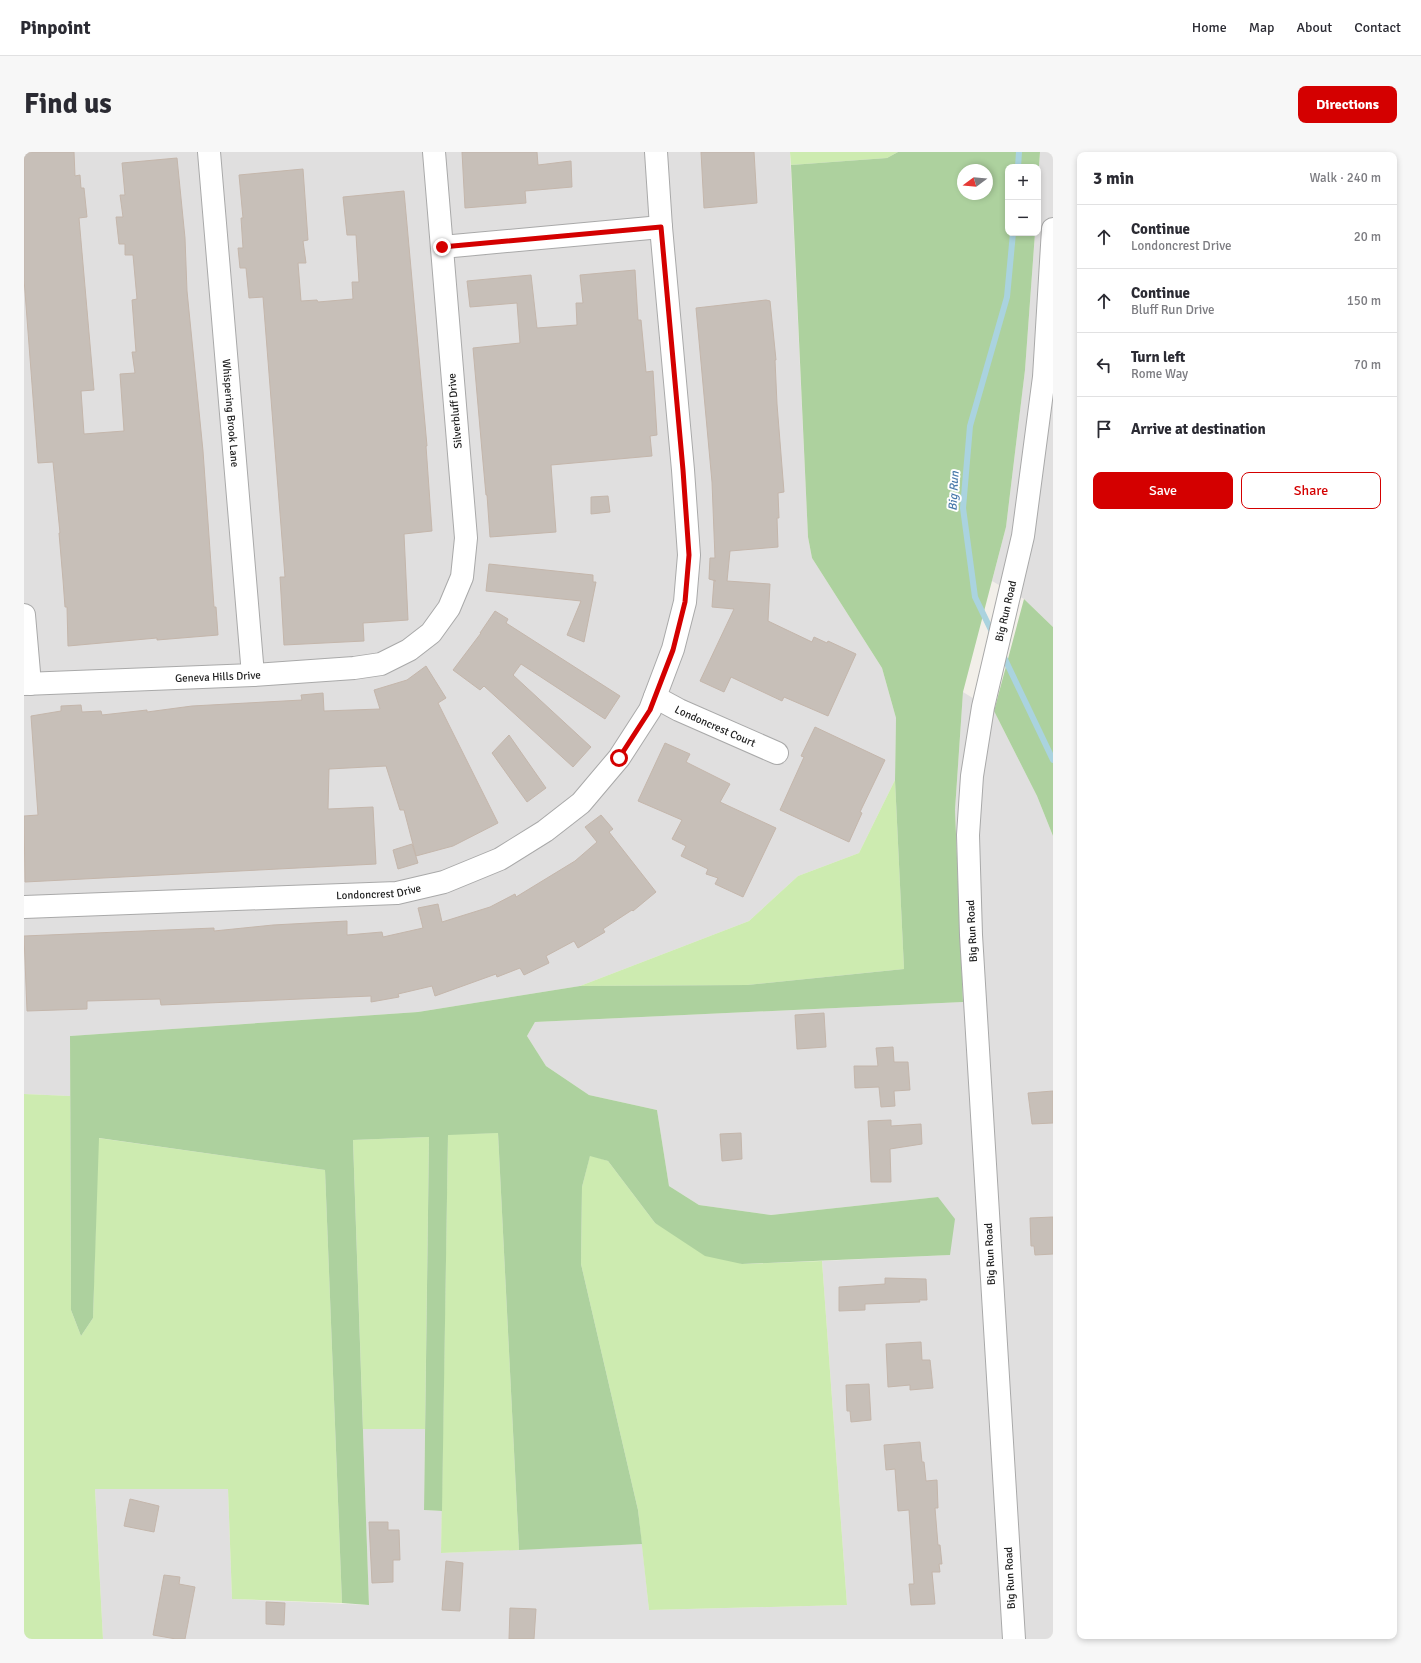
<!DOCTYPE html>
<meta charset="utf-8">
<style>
:root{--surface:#fff;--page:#f7f7f7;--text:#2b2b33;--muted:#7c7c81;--line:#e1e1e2;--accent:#d40000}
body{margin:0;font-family:Signika,sans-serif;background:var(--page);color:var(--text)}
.controls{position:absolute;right:12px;top:12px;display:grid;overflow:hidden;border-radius:8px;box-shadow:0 2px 6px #0003}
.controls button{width:36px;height:36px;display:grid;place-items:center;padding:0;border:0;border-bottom:1px solid var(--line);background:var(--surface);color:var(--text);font:20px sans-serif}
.compass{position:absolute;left:933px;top:12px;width:36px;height:36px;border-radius:50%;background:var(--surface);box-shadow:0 2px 6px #0003;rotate:254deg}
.stop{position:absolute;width:12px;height:12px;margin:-9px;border:3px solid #d40000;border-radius:50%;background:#fff}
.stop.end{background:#d40000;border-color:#fff;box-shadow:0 1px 4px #0008}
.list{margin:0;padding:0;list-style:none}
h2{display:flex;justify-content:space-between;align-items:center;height:52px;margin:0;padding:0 16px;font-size:17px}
h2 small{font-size:13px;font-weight:400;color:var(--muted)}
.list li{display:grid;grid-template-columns:26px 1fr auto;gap:12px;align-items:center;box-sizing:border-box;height:64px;padding:0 16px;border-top:1px solid var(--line)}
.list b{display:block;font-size:15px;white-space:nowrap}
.list p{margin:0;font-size:13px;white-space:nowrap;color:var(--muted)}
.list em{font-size:13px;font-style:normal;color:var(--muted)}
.actions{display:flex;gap:8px;padding:12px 16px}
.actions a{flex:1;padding:9px 0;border:1px solid var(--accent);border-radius:8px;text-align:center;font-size:14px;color:var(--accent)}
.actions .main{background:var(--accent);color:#fff}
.icon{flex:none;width:22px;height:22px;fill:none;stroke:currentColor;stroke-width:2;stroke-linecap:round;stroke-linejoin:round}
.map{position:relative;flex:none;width:1029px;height:1487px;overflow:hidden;border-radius:8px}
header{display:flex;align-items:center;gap:24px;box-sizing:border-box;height:56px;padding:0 20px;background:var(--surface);border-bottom:1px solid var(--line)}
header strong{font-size:19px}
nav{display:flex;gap:22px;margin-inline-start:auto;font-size:14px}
.intro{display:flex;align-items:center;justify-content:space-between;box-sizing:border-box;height:96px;padding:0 24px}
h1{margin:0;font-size:28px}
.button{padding:10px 18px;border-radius:8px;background:var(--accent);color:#fff;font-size:14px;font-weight:700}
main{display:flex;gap:24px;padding:0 24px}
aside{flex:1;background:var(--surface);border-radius:8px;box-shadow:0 2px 6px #0003}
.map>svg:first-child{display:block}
.residential{fill:#e0dfdf}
.grass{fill:#cdebb0}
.forest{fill:#add19e;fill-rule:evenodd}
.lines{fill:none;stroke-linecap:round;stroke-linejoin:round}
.stream{stroke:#aad3df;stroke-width:6}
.building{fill:#c7bfb8;stroke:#c4b6ab}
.minor-casing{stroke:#a9a9a9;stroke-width:24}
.minor{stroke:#fff;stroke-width:22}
.route{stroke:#d40000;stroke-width:5}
.labels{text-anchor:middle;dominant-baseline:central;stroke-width:4;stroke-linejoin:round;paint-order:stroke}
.street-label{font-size:11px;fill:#222;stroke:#fff}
.water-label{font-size:12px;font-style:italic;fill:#4a7aab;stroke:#fff}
</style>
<header>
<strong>Pinpoint</strong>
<nav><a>Home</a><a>Map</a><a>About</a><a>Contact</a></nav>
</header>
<div class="intro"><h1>Find us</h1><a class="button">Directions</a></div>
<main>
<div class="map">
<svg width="1029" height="1487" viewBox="0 0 1029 1487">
<rect width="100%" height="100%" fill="#f2efe9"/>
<g class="residential">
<path d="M0 0H766L784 385 788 406 858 516 872 566 871 628 835 701 774 724 725 769 556 834 394 860 46 884V944L0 942Z"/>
<path d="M1016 0H1029V475L1000 447 968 429 982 375 1001 218 1011 81H1014V29Z"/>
<path d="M939 540 970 559 1013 644 1029 684V1487H79L71 1337H204L208 1447 345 1453 339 1277H401L400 1358 418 1359 417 1401 618 1392 625 1458 823 1453 798 1109 926 1103 914 1045 747 1063 675 1053 645 1034 633 958 565 943 522 914 503 884 511 870 939 850 931 658Z"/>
</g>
<g class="grass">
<path d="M766 0H874L863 6 767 13Z"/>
<path d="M871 628 880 817 723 833 556 834 725 769 774 724 835 701Z"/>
<path d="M0 942 46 944 47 1158 57 1184 69 1166 74 986 301 1018 318 1451 208 1447 204 1337H71L79 1487H0Z"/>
<path d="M474 981 495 1398 417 1401 424 982Z"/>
<path d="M405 985 401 1277H339L329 988Z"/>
<path d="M566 1003 584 1009 631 1071 718 1112 798 1109 823 1453 625 1458 614 1358 557 1112 558 1035Z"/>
</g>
<g class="forest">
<path d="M874 0H1016L1014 29V15H984V81H1011L1001 218 982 375 939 540 931 658 939 850 511 870 503 884 522 914 565 943 633 958 645 1034 675 1053 747 1063 914 1045 931 1067 926 1103 718 1112 681 1104 631 1071 584 1009 566 1004 558 1035 557 1112 614 1358 618 1392 495 1398 474 981 424 983 418 1359 400 1358 405 985 329 988 345 1453 318 1451 301 1018 75 986 69 1166 57 1184 47 1158 46 884 394 860 556 834 723 833 880 817 871 628 872 566 858 516 788 406 784 385 767 13 863 6ZM939 18H963V42H939Z"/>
<path d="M1000 447 1029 475V684L1013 644 970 559Z"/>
</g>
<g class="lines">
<g class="stream">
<path d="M994 15 995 0"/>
<path d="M969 482 951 445 939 356 946 274 983 145 989 81"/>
<path d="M978 501 1029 608"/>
</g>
</g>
<g class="building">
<path d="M0 0H50L51 24 56 23 57 36H60L63 65 55 66 70 238 57 239 60 282 100 279 96 222 111 221 108 200H112L108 148 113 147 109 103H101V92H95L92 65H99L96 43H101L98 11 153 6 161 86 163 139 179 299 190 455H192L194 483 133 488V486L44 494 43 455H41L39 428 35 381H36L29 310 14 311 0 127Z"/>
<path d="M438 0H513L514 13 547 9 548 35 501 39 502 51 441 56Z"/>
<path d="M677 0H730L733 51 680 56Z"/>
<path d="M279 17 284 88 279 89 282 111H274L277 149 293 148 294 150 329 147 328 130H335L332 83H323L319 45 380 39 403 294H402L408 379 380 382 384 468 339 471 340 489 260 493 256 425H261L239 145 225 146 222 116H216L214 96H219L217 66H219L215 23Z"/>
<path d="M611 118 614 168H617L622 220 629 219 633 283 626 284 628 304 527 313 532 380 466 385 463 343H462L458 299 449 196 496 191 493 151 446 155 443 129 507 123 513 176 553 173 552 151H559L556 123Z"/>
<path d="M742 148 746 149 752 208H751L753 252 760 340 754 341 755 366H753L754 395 706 399 703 429 746 432 744 469 788 490 790 485 803 491 804 489 832 502 804 564 760 545 758 549 707 525 700 540 676 529 710 457 688 455 690 428 692 429 685 427 686 406H691L688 330 672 156Z"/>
<path d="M584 344 586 360 567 362V345Z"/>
<path d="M465 412 569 423V430H572L560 490 543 483 557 449 462 439Z"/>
<path d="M471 459 484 467 482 471 596 544 581 567 497 512 489 523 567 595 549 615 460 534 456 538 429 518 457 481H456Z"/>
<path d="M402 514 422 546 414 551 474 671 429 694 392 704 380 658H376L362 614 305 617 304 657 349 655 352 712 1 730 0 664 14 663 7 564 37 559V554L57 553 58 560 77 559 78 563 123 558V560L168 554 278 548 277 543 299 541 300 559 356 557 350 538 383 528Z"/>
<path d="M791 575 861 608 836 660 838 661 825 690 756 658 780 605 777 604Z"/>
<path d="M485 583 522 636 503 650 468 601Z"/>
<path d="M641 591 666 602 662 610 706 632 696 650 752 676 719 745 691 732 694 726 682 722 684 717 657 704 662 694 648 687 658 668 614 649Z"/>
<path d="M577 663 589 677 585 680 632 740 609 759 608 758 579 777 581 780 554 796 550 789 522 804 525 811 500 823 496 816 473 825 472 822 411 844 408 834 374 842 375 845 347 850V844L137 853 136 847 63 849V857L3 859 0 784 190 776V779L249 773 323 769V783L358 780 359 785 399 776 394 756 414 752 418 770 466 755 491 742 492 745 551 709 573 690 561 675Z"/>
<path d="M388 692 394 711 374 717 369 698Z"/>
<path d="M800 861 802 895 773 897 771 863Z"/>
<path d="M869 895 870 910H884L886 938 870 939 871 954 857 955 855 935 831 936 830 914H854L852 896Z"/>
<path d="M1029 939V971L1008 972 1004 941Z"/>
<path d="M867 968V974L897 972 898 992 866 997 867 1030H847L844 969Z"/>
<path d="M717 981 718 1007 698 1009 696 982Z"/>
<path d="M1029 1065V1102L1011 1103 1010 1094H1007L1006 1066Z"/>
<path d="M861 1126 902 1127 903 1148H895L896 1150 841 1152V1158L815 1159V1135L861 1132Z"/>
<path d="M897 1190 898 1208H906L909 1236 886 1238V1233L864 1235 862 1192Z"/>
<path d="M845 1232 847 1268 827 1270 826 1259H823L822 1233Z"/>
<path d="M896 1290 898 1310H900L902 1329 913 1328 914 1356H911L914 1393H916L918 1412H915L916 1420H908L911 1452 887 1453 885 1432H890L885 1358 874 1359 871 1317 862 1318 860 1293Z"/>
<path d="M106 1347 135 1354 130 1380 100 1374Z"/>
<path d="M345 1370H364V1378H375L376 1408H369V1430L348 1431Z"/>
<path d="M422 1409 439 1411 436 1459 418 1458Z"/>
<path d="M140 1423 156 1425 155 1432 171 1435 161 1487H152L129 1483Z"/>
<path d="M242 1450 261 1451 260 1473 242 1472Z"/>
<path d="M486 1456 512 1457 510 1487H485Z"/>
</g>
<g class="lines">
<g class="minor-casing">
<g id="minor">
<path id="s1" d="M185 0 229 523"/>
<path d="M418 95 637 75"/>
<path d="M0 463 6 532"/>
<path id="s2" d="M0 532 229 523 330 516 357 512 385 498 407 481 425 456 438 425 442 386 410 0"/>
<path id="s3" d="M631 545 655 558 753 601"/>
<path id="s4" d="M0 755 373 741 420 730 476 707 521 679 557 651 595 606 626 558 649 497 661 450 665 403 659 318 637 75 632 0"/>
<path id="s5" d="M990 1487 947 783 944 683 948 624 959 555 999 384 1020 225 1029 77"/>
</g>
</g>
<use href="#minor" class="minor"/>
</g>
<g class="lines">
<path class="route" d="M418 95 637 75 659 318 665 403 661 450 649 498 626 558 595 606"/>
</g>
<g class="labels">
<g class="street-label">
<text transform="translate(431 259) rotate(-95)">Silverbluff Drive</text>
<text stroke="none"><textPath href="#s1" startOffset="262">Whispering Brook Lane</textPath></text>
<text stroke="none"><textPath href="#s5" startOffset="1033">Big Run Road</textPath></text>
<text stroke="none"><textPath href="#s2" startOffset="194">Geneva Hills Drive</textPath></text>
<text stroke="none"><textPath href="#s3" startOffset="67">Londoncrest Court</textPath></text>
<text stroke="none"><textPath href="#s4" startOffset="355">Londoncrest Drive</textPath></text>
<text transform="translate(948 779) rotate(-93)">Big Run Road</text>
<text transform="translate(966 1102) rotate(-93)">Big Run Road</text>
<text transform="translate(986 1426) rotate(-93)">Big Run Road</text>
</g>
<g class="water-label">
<text transform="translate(930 339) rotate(-87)">Big Run</text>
</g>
</g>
</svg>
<div class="controls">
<button>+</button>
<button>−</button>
</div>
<svg class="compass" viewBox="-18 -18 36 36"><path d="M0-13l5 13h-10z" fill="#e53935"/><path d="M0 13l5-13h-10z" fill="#7c7c81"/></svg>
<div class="stop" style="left:595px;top:606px"></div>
<div class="stop end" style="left:418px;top:95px"></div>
</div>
<aside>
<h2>3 min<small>Walk · 240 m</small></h2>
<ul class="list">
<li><svg class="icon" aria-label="ahead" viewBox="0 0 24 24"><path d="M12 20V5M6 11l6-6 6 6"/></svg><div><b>Continue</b><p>Londoncrest Drive</p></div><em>20 m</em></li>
<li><svg class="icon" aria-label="ahead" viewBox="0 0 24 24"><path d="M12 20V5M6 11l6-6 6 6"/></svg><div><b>Continue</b><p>Bluff Run Drive</p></div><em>150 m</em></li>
<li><svg class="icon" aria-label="left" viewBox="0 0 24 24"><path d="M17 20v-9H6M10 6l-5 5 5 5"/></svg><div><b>Turn left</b><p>Rome Way</p></div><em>70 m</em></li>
<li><svg class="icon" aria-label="arrive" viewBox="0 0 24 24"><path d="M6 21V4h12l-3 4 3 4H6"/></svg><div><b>Arrive at destination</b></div></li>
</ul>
<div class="actions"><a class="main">Save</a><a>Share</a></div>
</aside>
</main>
